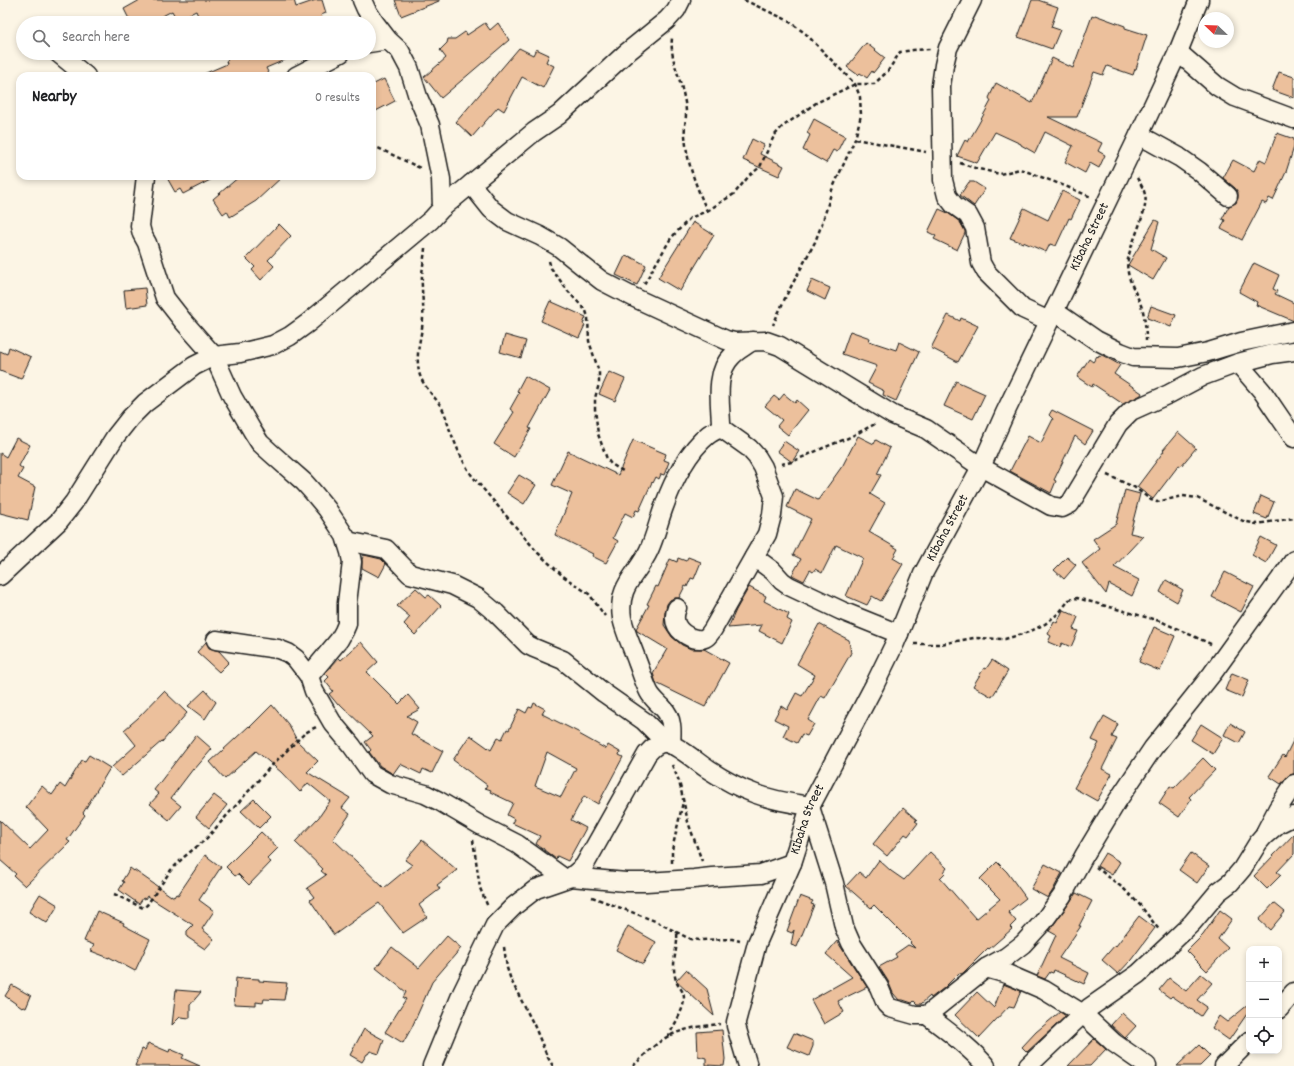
<!DOCTYPE html>
<meta charset="utf-8">
<style>
:root{--surface:#fff;--page:#f2f2f2;--text:#202124;--muted:#757577;--line:#e0e0e0}
body{margin:0;font-family:Dekko,sans-serif;background:var(--page);color:var(--text)}
.controls{position:absolute;right:12px;bottom:12px;display:grid;overflow:hidden;border-radius:8px;box-shadow:0 2px 6px #0003}
.controls button{width:36px;height:36px;display:grid;place-items:center;padding:0;border:0;border-bottom:1px solid var(--line);background:var(--surface);color:var(--text);font:20px sans-serif}
.compass{position:absolute;left:1198px;top:12px;width:36px;height:36px;border-radius:50%;background:var(--surface);box-shadow:0 2px 6px #0003;rotate:293deg}
.list{margin:0;padding:0;list-style:none}
h2{display:flex;justify-content:space-between;align-items:center;height:52px;margin:0;padding:0 16px;font-size:17px}
h2 small{font-size:13px;font-weight:400;color:var(--muted)}
.icon{flex:none;width:22px;height:22px;fill:none;stroke:currentColor;stroke-width:2;stroke-linecap:round;stroke-linejoin:round}
.map{position:relative;flex:none;width:1294px;height:1066px;overflow:hidden}
.search{position:absolute;background:var(--surface);box-shadow:0 2px 6px #0003;left:16px;top:16px;width:360px;height:44px;display:flex;align-items:center;gap:10px;box-sizing:border-box;padding:0 14px;border-radius:22px;color:var(--muted);font-size:15px}
.panel{position:absolute;background:var(--surface);box-shadow:0 2px 6px #0003;left:16px;top:72px;width:360px;height:108px;border-radius:12px}
.map>svg:first-child{display:block}
.building{fill:#ecc09c;stroke:#1c1c1c;fill-rule:evenodd}
.lines{fill:none;stroke-linecap:round;stroke-linejoin:round}
.street-casing{stroke:#1c1c1c;stroke-width:21}
.path{stroke:#1c1c1c;stroke-width:2.5;stroke-dasharray:4 3;stroke-linecap:butt}
.street{stroke:#fcf5e5;stroke-width:18}
.labels{text-anchor:middle;dominant-baseline:central;stroke-width:3;stroke-linejoin:round;paint-order:stroke}
.street-label{font-size:14px;fill:#1c1c1c;stroke:#fcf5e5}
</style>
<div class="map">
<svg width="1294" height="1066" viewBox="0 0 1294 1066">
<rect width="100%" height="100%" fill="#fcf5e5"/>
<filter id="ink" filterUnits="userSpaceOnUse"><feTurbulence type="fractalNoise" baseFrequency=".025" numOctaves="2"/><feDisplacementMap in="SourceGraphic" scale="8" xChannelSelector="R" yChannelSelector="G"/><feConvolveMatrix kernelMatrix="1 2 1 2 8 2 1 2 1" color-interpolation-filters="sRGB"/></filter>
<g filter="url(#ink)">
<g class="building">
<path d="M140 0H294L296 7 316 0H322L326 13 321 15 324 23H201L196 11 177 20 172 11 149 23H131L124 9Z"/>
<path d="M395 0H439V1L401 16Z"/>
<path d="M1032 0H1038L1058 7 1051 27 1060 30 1052 49 1018 37Z"/>
<path d="M1095 15 1125 26V28L1147 35 1136 69H1135L1133 75 1107 66 1103 75 1094 72 1077 117H1048L1102 143 1098 151 1105 155 1099 168 1090 163 1085 173 1065 162 1073 146 1045 132 1035 153 1021 145V144L995 132 977 163 957 156 965 140 968 142 978 125 991 101 989 98 996 83 1032 103 1052 58 1073 68 1092 16 1094 17Z"/>
<path d="M485 23 490 30 498 23 509 40 441 98 424 77 446 58 440 50 447 43 448 39H455L465 32 467 35Z"/>
<path d="M866 43 885 58 873 73 872 71 867 78 860 73 858 75 847 67Z"/>
<path d="M519 48 533 55 536 49 549 55 546 62 554 66 543 88 522 77 504 111 498 107 472 137 456 122Z"/>
<path d="M225 53H301L266 68 270 76H199L227 64 226 61 228 60Z"/>
<path d="M1279 72 1294 77V98L1272 90Z"/>
<path d="M384 79 395 101 372 113V85Z"/>
<path d="M814 119 845 136 837 152 833 150 826 163 803 150 810 135 807 133Z"/>
<path d="M1277 133 1294 139V147L1286 172 1273 200 1269 198 1266 204 1262 202 1242 240 1221 229 1225 220 1222 219 1229 206 1236 203 1238 198V192L1235 188 1223 178 1233 160 1254 171 1260 159 1266 162Z"/>
<path d="M752 139 764 145 760 154 784 166 779 176 743 160Z"/>
<path d="M166 176H218L183 194 180 189 175 192Z"/>
<path d="M240 176H283L256 201 230 217 227 211 223 214 213 199Z"/>
<path d="M969 182H974L985 189 974 206 960 195Z"/>
<path d="M1062 191 1080 200 1071 219 1069 218 1056 246 1050 244 1046 252 1023 242V243L1010 238 1024 208 1048 220Z"/>
<path d="M939 209 948 213 960 222 965 231V233L957 250 934 239 936 236 928 232Z"/>
<path d="M1155 220 1159 222 1151 249 1166 258 1153 280 1128 265Z"/>
<path d="M693 222 714 235 680 291 658 278Z"/>
<path d="M279 224 291 236 268 260 274 266 261 280 252 270 255 267 246 258Z"/>
<path d="M625 256 628 257 629 256 646 265 637 285 616 275Z"/>
<path d="M1254 263 1279 275 1273 289 1277 291 1275 294 1294 303V321L1256 305 1257 302 1239 292Z"/>
<path d="M812 280 830 288 825 300 807 291Z"/>
<path d="M145 288 147 305 126 308 124 290Z"/>
<path d="M550 301 586 317 583 324 585 325 579 338 541 321Z"/>
<path d="M1151 306 1176 315 1171 327 1147 318Z"/>
<path d="M948 315 960 321 961 318 978 326 958 362 931 348Z"/>
<path d="M850 331 870 338 869 341 896 350 899 342 919 352 896 401 883 395 884 391 868 383 877 366 842 354Z"/>
<path d="M505 335 526 341 521 358 500 352Z"/>
<path d="M9 347 31 357 21 379 0 371V351L7 354Z"/>
<path d="M1099 355 1101 356 1102 355 1120 365 1114 374 1142 393 1141 395 1123 404 1093 384 1092 387 1077 377 1089 359 1093 362 1097 356 1098 357Z"/>
<path d="M609 372 625 379 615 401 599 394Z"/>
<path d="M525 376 550 390 529 428 531 429 514 457 494 444 514 412 510 409 519 393 517 391Z"/>
<path d="M956 381 985 394 973 419 944 406Z"/>
<path d="M784 394 795 403 797 400 808 410 788 435 777 426 782 420 765 406 774 396 779 400Z"/>
<path d="M1052 410 1093 431 1085 444 1075 436 1054 480 1056 481 1051 493 1010 471 1028 436 1041 443 1053 419 1049 415Z"/>
<path d="M1178 432 1196 448 1181 466 1179 465 1153 499 1137 487 1164 451 1163 450Z"/>
<path d="M858 436 874 444 876 440 890 448 877 474 881 475 870 494 885 503 869 532 898 549 893 558 903 564 881 601 872 596 867 605 846 596 863 558 836 545 822 573 815 569 813 572 810 570 804 581 792 575 801 559 793 555 811 519 787 507 795 489 818 500 843 465Z"/>
<path d="M16 438 30 445 19 466 23 469 18 478 35 487 28 520 0 513V453L6 457Z"/>
<path d="M633 440 666 454 664 460 669 462 664 475 661 474 659 479 656 477 653 483 652 482 639 511 636 510 633 517 625 513 613 538 618 541 606 563 592 556 593 554 555 535 572 494 552 485 568 451 618 475Z"/>
<path d="M784 441 799 451 792 462 777 451Z"/>
<path d="M519 475 536 485 524 504 507 493Z"/>
<path d="M1125 490 1140 494 1130 533 1143 536 1114 567 1139 580 1132 596 1109 584 1106 594 1082 563 1100 549 1093 539 1116 524Z"/>
<path d="M1261 496 1274 502 1267 519 1254 514Z"/>
<path d="M1261 537 1276 545 1266 563 1252 555Z"/>
<path d="M364 555 381 559 386 564 379 577 362 568V559Z"/>
<path d="M688 557 701 562 694 579 691 578 687 587 685 586 679 598H674L670 600 667 604 665 612 664 625 672 637 682 645 691 649H704L729 663 705 707 656 683 653 673 667 649 637 631 636 629 649 605 647 604 656 586 658 587 670 559 677 562 678 558 686 561Z"/>
<path d="M1067 557 1076 565 1064 579 1054 570Z"/>
<path d="M1225 572 1254 587 1241 612 1212 597Z"/>
<path d="M1166 580 1183 590 1177 602 1160 592Z"/>
<path d="M749 587 766 596 764 601 789 614 787 619 792 622 782 643 759 631 762 625 728 628 736 610Z"/>
<path d="M416 588 426 597 429 595 441 606 415 635 404 624 410 617 397 606Z"/>
<path d="M1063 610 1078 617 1073 629 1078 631 1071 647 1062 643 1060 647 1048 642 1051 636 1048 634 1054 621 1057 623Z"/>
<path d="M819 624 849 640 851 653 825 698 821 696 808 720 814 724 807 736 802 734 797 743 783 736 788 726 774 719 781 706 787 710 796 693 802 696 815 675 797 664Z"/>
<path d="M1154 627 1175 636 1160 671 1139 662Z"/>
<path d="M206 642 209 648 219 651 229 662 219 672 197 652Z"/>
<path d="M361 642 378 662 367 672 399 704 408 695 420 709 407 716 417 722 411 734 443 751 432 773 423 769 421 774 400 764 393 774 380 766 369 752 371 750 365 742 373 736 340 704 338 705 329 694 333 691 325 681 329 677 325 673 339 658 341 660Z"/>
<path d="M992 660 1008 671 992 697 973 686 984 668 986 669Z"/>
<path d="M1232 673 1249 680 1242 697 1225 690Z"/>
<path d="M205 690 216 702 205 719 188 706Z"/>
<path d="M164 691 187 713 162 742V741L122 776 112 767 136 745 124 730 138 718Z"/>
<path d="M534 703 545 709 542 714 580 733 579 734 606 749 608 745 620 752 619 755 623 757 598 804 584 796 571 820 586 828 568 861 557 856 556 859 544 850V849L536 844 540 836 512 823 514 819 507 815 513 803 490 792 491 790 485 788 487 785 453 760 470 735 491 750 498 737 502 739 507 729 509 730 519 709 526 713 529 707 532 708ZM547 752 576 768 561 797 535 786Z"/>
<path d="M272 705 288 724 298 742 318 761 307 772 350 798 342 808 350 814 333 839 384 888 412 865 405 860 422 840 457 870 437 885 440 889 419 905 427 917 403 933 379 903 334 935 310 900 314 897 307 888 326 875 321 871 323 869 295 842 319 817 330 801 308 783 300 792 281 772 256 751 225 779 210 762 249 726 250 727Z"/>
<path d="M1104 716 1118 724 1112 737 1117 739 1102 769 1112 774 1097 801 1074 788 1099 743 1092 740Z"/>
<path d="M1230 723 1245 732 1239 743 1224 735Z"/>
<path d="M1201 724 1223 738 1213 754 1191 740Z"/>
<path d="M196 735 212 749 194 770 193 769 171 798 181 806 169 820 150 804 159 794 154 790Z"/>
<path d="M1294 739V774L1289 775 1281 784 1269 776 1283 755 1285 757Z"/>
<path d="M89 755 110 768 83 813 85 815 67 840 70 842 25 886 14 876 16 874 0 860V820L30 849 48 830 26 807 42 786 52 795 60 784 65 788 82 760 85 761Z"/>
<path d="M1203 758 1215 770 1189 797 1191 799 1179 817 1159 803 1170 786 1174 788Z"/>
<path d="M214 795 227 805 209 828 196 817Z"/>
<path d="M254 799 271 816 259 828 241 811Z"/>
<path d="M903 808 917 820 915 821 918 823 908 836 905 834 887 856 873 844Z"/>
<path d="M261 832 278 848 267 859 271 862 249 885 238 874 235 876 226 867Z"/>
<path d="M1294 834V854L1277 872 1281 875 1267 889 1254 876Z"/>
<path d="M930 852 947 868 944 872 945 873 940 878 976 919 1000 899 980 879 997 862 1007 872 1026 898 1008 912 1016 921 1010 927 1012 929 989 949 988 948 963 973 961 974 959 973 944 988 931 998 930 996 921 1004H917L914 1001 912 1003 903 1000H899L893 993 888 981 879 967 897 957 895 954 908 945 915 948 910 943 911 942 874 905 871 908 846 886 859 872 866 878 879 860 891 871 904 880Z"/>
<path d="M1105 853 1120 862 1112 875 1097 866Z"/>
<path d="M1191 853 1209 866 1197 883 1179 870Z"/>
<path d="M205 855 221 867 199 900 214 911 202 929 214 939 205 949 187 937V931L193 925 147 896 145 899 143 898 139 904 119 890 124 882 122 881 130 868 134 871V870L171 896V895L174 897 176 894 178 895Z"/>
<path d="M1045 864 1062 873 1053 890 1048 898 1031 889Z"/>
<path d="M1076 893 1092 901 1079 926H1081L1059 958 1089 973 1084 984 1054 970 1053 973 1050 972 1045 979 1037 976 1056 935 1049 931 1070 902Z"/>
<path d="M40 894 58 905 47 923 29 912Z"/>
<path d="M800 896 813 901 811 904 814 905 797 947 791 945 794 930 792 933 787 931Z"/>
<path d="M1274 903 1285 912 1270 930 1259 920Z"/>
<path d="M1220 910 1232 919 1218 939 1228 948 1207 971 1187 951 1203 935Z"/>
<path d="M97 911 124 923 123 925 150 939 135 971 109 957V958L91 951 94 945 84 941Z"/>
<path d="M1139 916 1155 928 1131 960 1118 974 1102 960 1115 945 1116 946Z"/>
<path d="M628 926 656 942 643 964 616 950Z"/>
<path d="M447 936 461 948 432 982 412 1027 403 1043 385 1032 406 999 403 998 406 992 376 968 392 947 419 968Z"/>
<path d="M837 941 867 987 838 1001 844 1012 824 1024 811 1000 852 977 826 954Z"/>
<path d="M686 970 707 989 714 1016 676 981Z"/>
<path d="M1201 974 1212 983 1197 1000 1207 1007 1201 1016 1172 996 1170 998 1159 990 1169 978 1186 991Z"/>
<path d="M236 978 241 979V978L259 979V981L287 983 284 1000 264 999 263 1003 256 1002V1006L234 1005Z"/>
<path d="M1003 984 1021 991 1014 1007 1009 1006 979 1038 955 1015 977 992 994 1008Z"/>
<path d="M12 985 31 996 26 1008 23 1007 22 1008 5 996Z"/>
<path d="M176 990 201 992 190 1005V1018L180 1017 172 1025Z"/>
<path d="M1249 1004V1011L1229 1040 1212 1028 1219 1016 1227 1022Z"/>
<path d="M1060 1012 1066 1016 1027 1052 1022 1047 1036 1032Z"/>
<path d="M1122 1013 1136 1026 1125 1038 1111 1025Z"/>
<path d="M364 1029 384 1040 379 1054 370 1051 368 1054H367L362 1062 350 1055Z"/>
<path d="M722 1030 725 1059 724 1066 706 1065V1058L698 1056 697 1032Z"/>
<path d="M794 1033 813 1041V1046L809 1056 787 1047Z"/>
<path d="M1094 1039 1106 1049 1090 1066H1068Z"/>
<path d="M148 1043 169 1052 170 1049 184 1055 182 1058 200 1066H135L142 1049 145 1050Z"/>
<path d="M1199 1045 1210 1056 1200 1066H1177Z"/>
</g>
<g class="lines">
<g class="street-casing">
<g id="street">
<path d="M362 0 366 9 375 23 388 40 400 51 409 68 418 97 430 125 441 179 442 208"/>
<path d="M972 0 948 48 944 65 941 86 943 180 947 196 954 205 968 215 975 228 981 263 986 272 1023 309 1049 321"/>
<path d="M369 43 388 40"/>
<path d="M1178 52 1217 86 1235 97 1294 119"/>
<path d="M58 53 86 76"/>
<path d="M296 76 341 53"/>
<path d="M1139 135 1179 157 1199 171 1228 196"/>
<path d="M146 176 140 226 142 234 147 243 165 298 183 321 214 356 232 396 253 432 260 443 271 453 304 482 312 491 327 509 345 536 350 552 352 562 347 603V624L344 631 339 640 309 676"/>
<path d="M471 184 491 209 507 221 540 236 559 247 584 267 602 281 635 298 726 340 734 342 766 341 780 346 893 415 926 429 981 467 1051 506 1062 508 1070 504 1118 424 1131 411 1169 394 1203 376 1238 363 1272 354 1294 351"/>
<path d="M1054 311 1096 340 1120 352 1133 357 1178 358 1208 352 1241 342 1294 331"/>
<path d="M1238 363 1262 391 1294 438"/>
<path d="M347 541 386 549 410 574 452 585 478 598 496 613 528 645 534 648 563 660 604 693 644 721 666 743"/>
<path d="M754 557 773 571 782 581 789 586 842 611 899 634"/>
<path d="M0 576 59 521 74 502 115 437 130 418 145 403 194 366 214 356 240 353 273 345 290 336 308 323 431 220 442 208 534 132 559 115 625 54 667 20 676 10 681 0"/>
<path d="M677 608C671 622 678 632 692 638 696 639 701 640 705 638 708 637 711 632 713 629L767 534 772 515 774 496 763 467 757 457 749 448 721 428V423C720 401 715 372 732 356 737 350 746 346 752 341"/>
<path d="M216 640 278 649 288 653 296 659 309 676 314 691 332 722 352 746 372 774 390 784 425 794 439 801 480 825 517 844 564 878"/>
<path d="M671 745C672 731 673 718 663 708 658 703 652 698 649 692 644 682 641 671 637 661 632 646 625 633 622 618 617 585 637 576 649 550 656 535 659 519 665 504 673 481 689 450 708 435 712 432 717 430 721 428"/>
<path d="M810 807 834 883 844 927 851 943 879 987 886 1004 890 1008 915 1015H927L986 968 1006 957 1023 944 1043 922 1062 896 1084 856 1116 803 1153 748 1212 674 1294 560"/>
<path d="M1266 831 1278 808 1294 784"/>
<path d="M571 877 626 882H646L694 879 712 877 761 874 792 863"/>
<path d="M986 968 1007 974 1044 990 1083 1014 1114 1043 1147 1066"/>
<path d="M1279 1009 1294 992"/>
<path d="M927 1015C948 1032 969 1046 986 1066"/>
<path d="M432 1066 462 993 495 925 514 906 536 889 571 877 584 866 647 754C652 748 659 741 668 743 680 747 698 763 709 770 741 791 767 800 804 805"/>
<path id="s1" d="M748 1066 736 1026V1022L757 943 792 863 810 807 875 684 895 643 923 574 981 467 1005 413 1139 135 1178 52 1199 0"/>
<path d="M1028 1066 1089 1008 1138 974 1170 944 1192 923 1218 892 1230 883 1242 869 1258 843 1264 836 1278 824 1294 816"/>
<path d="M1224 1066 1249 1041"/>
</g>
</g>
<g class="path">
<path d="M744 0 787 20 806 34 855 84 860 97 861 115 855 139 832 190 823 221 815 242 786 296 773 325"/>
<path d="M855 139 926 152"/>
<path d="M372 145 422 169"/>
<path d="M960 163 975 168 1000 174 1020 169 1065 186 1091 197"/>
<path d="M1137 178C1140 183 1144 189 1145 195 1149 209 1131 242 1128 259 1124 277 1138 294 1143 311 1145 321 1146 330 1146 341"/>
<path d="M707 211 734 194 749 176 760 167 774 136 782 127 816 103 855 84H874L888 71 900 52 913 50 931 49"/>
<path d="M425 248C424 261 421 274 422 287 422 297 424 307 423 318 422 337 415 351 419 372 422 386 435 396 442 408 445 413 447 421 449 428 456 445 462 462 473 477L538 553 563 576 589 594 605 616"/>
<path d="M549 261 551 268 567 290 586 311 588 317 589 341 599 372V384L595 398V409L598 434 607 459 611 464 623 471"/>
<path d="M644 284 671 238 690 218 707 211C696 185 687 165 685 135 684 128 686 121 686 113 686 106 684 96 682 89 678 72 670 57 672 38"/>
<path d="M781 464 792 462 823 448 848 438 875 424"/>
<path d="M1107 475 1134 487 1151 500 1157 502 1183 496 1197 498 1243 521 1257 524 1294 518"/>
<path d="M914 644H941L974 638 1005 639 1029 632 1045 624 1059 613 1069 600 1077 598 1160 621 1213 645"/>
<path d="M672 765 679 781 688 822 702 861"/>
<path d="M473 840 480 888 488 907"/>
<path d="M672 863V850L683 802"/>
<path d="M1096 867 1124 889 1140 905 1160 931"/>
<path d="M114 894 143 908 147 905 171 870 184 857 206 839 271 766 305 733 316 727"/>
<path d="M592 897 655 921 690 939 699 940 732 939 740 941"/>
<path d="M504 947 507 968 511 980 534 1025 547 1056 553 1066"/>
<path d="M668 1037C673 1026 688 1005 683 993 682 990 680 988 678 985 675 980 674 972 674 967 674 954 678 946 677 932"/>
<path d="M633 1066C644 1056 655 1043 669 1036 685 1028 702 1026 720 1024"/>
</g>
<use href="#street" class="street"/>
</g>
</g>
<g class="labels">
<g class="street-label">
<text stroke="none"><textPath href="#s1" startOffset="909">KIbaha Street</textPath></text>
<text stroke="none"><textPath href="#s1" startOffset="585">KIbaha Street</textPath></text>
<text stroke="none"><textPath href="#s1" startOffset="261">KIbaha Street</textPath></text>
</g>
</g>
</svg>
<div class="controls">
<button>+</button>
<button>−</button>
<button><svg class="icon" aria-label="locate" viewBox="0 0 24 24"><circle cx="12" cy="12" r="6"/><path d="M12 2v4M12 18v4M2 12h4M18 12h4"/></svg></button>
</div>
<svg class="compass" viewBox="-18 -18 36 36"><path d="M0-13l5 13h-10z" fill="#e53935"/><path d="M0 13l5-13h-10z" fill="#757577"/></svg>
<div class="search"><svg class="icon" aria-label="search" viewBox="0 0 24 24"><circle cx="10" cy="10" r="6"/><path d="M15 15l6 6"/></svg>Search here</div>
<section class="panel">
<h2>Nearby<small>0 results</small></h2>
<ul class="list">
</ul>
</section>
</div>
